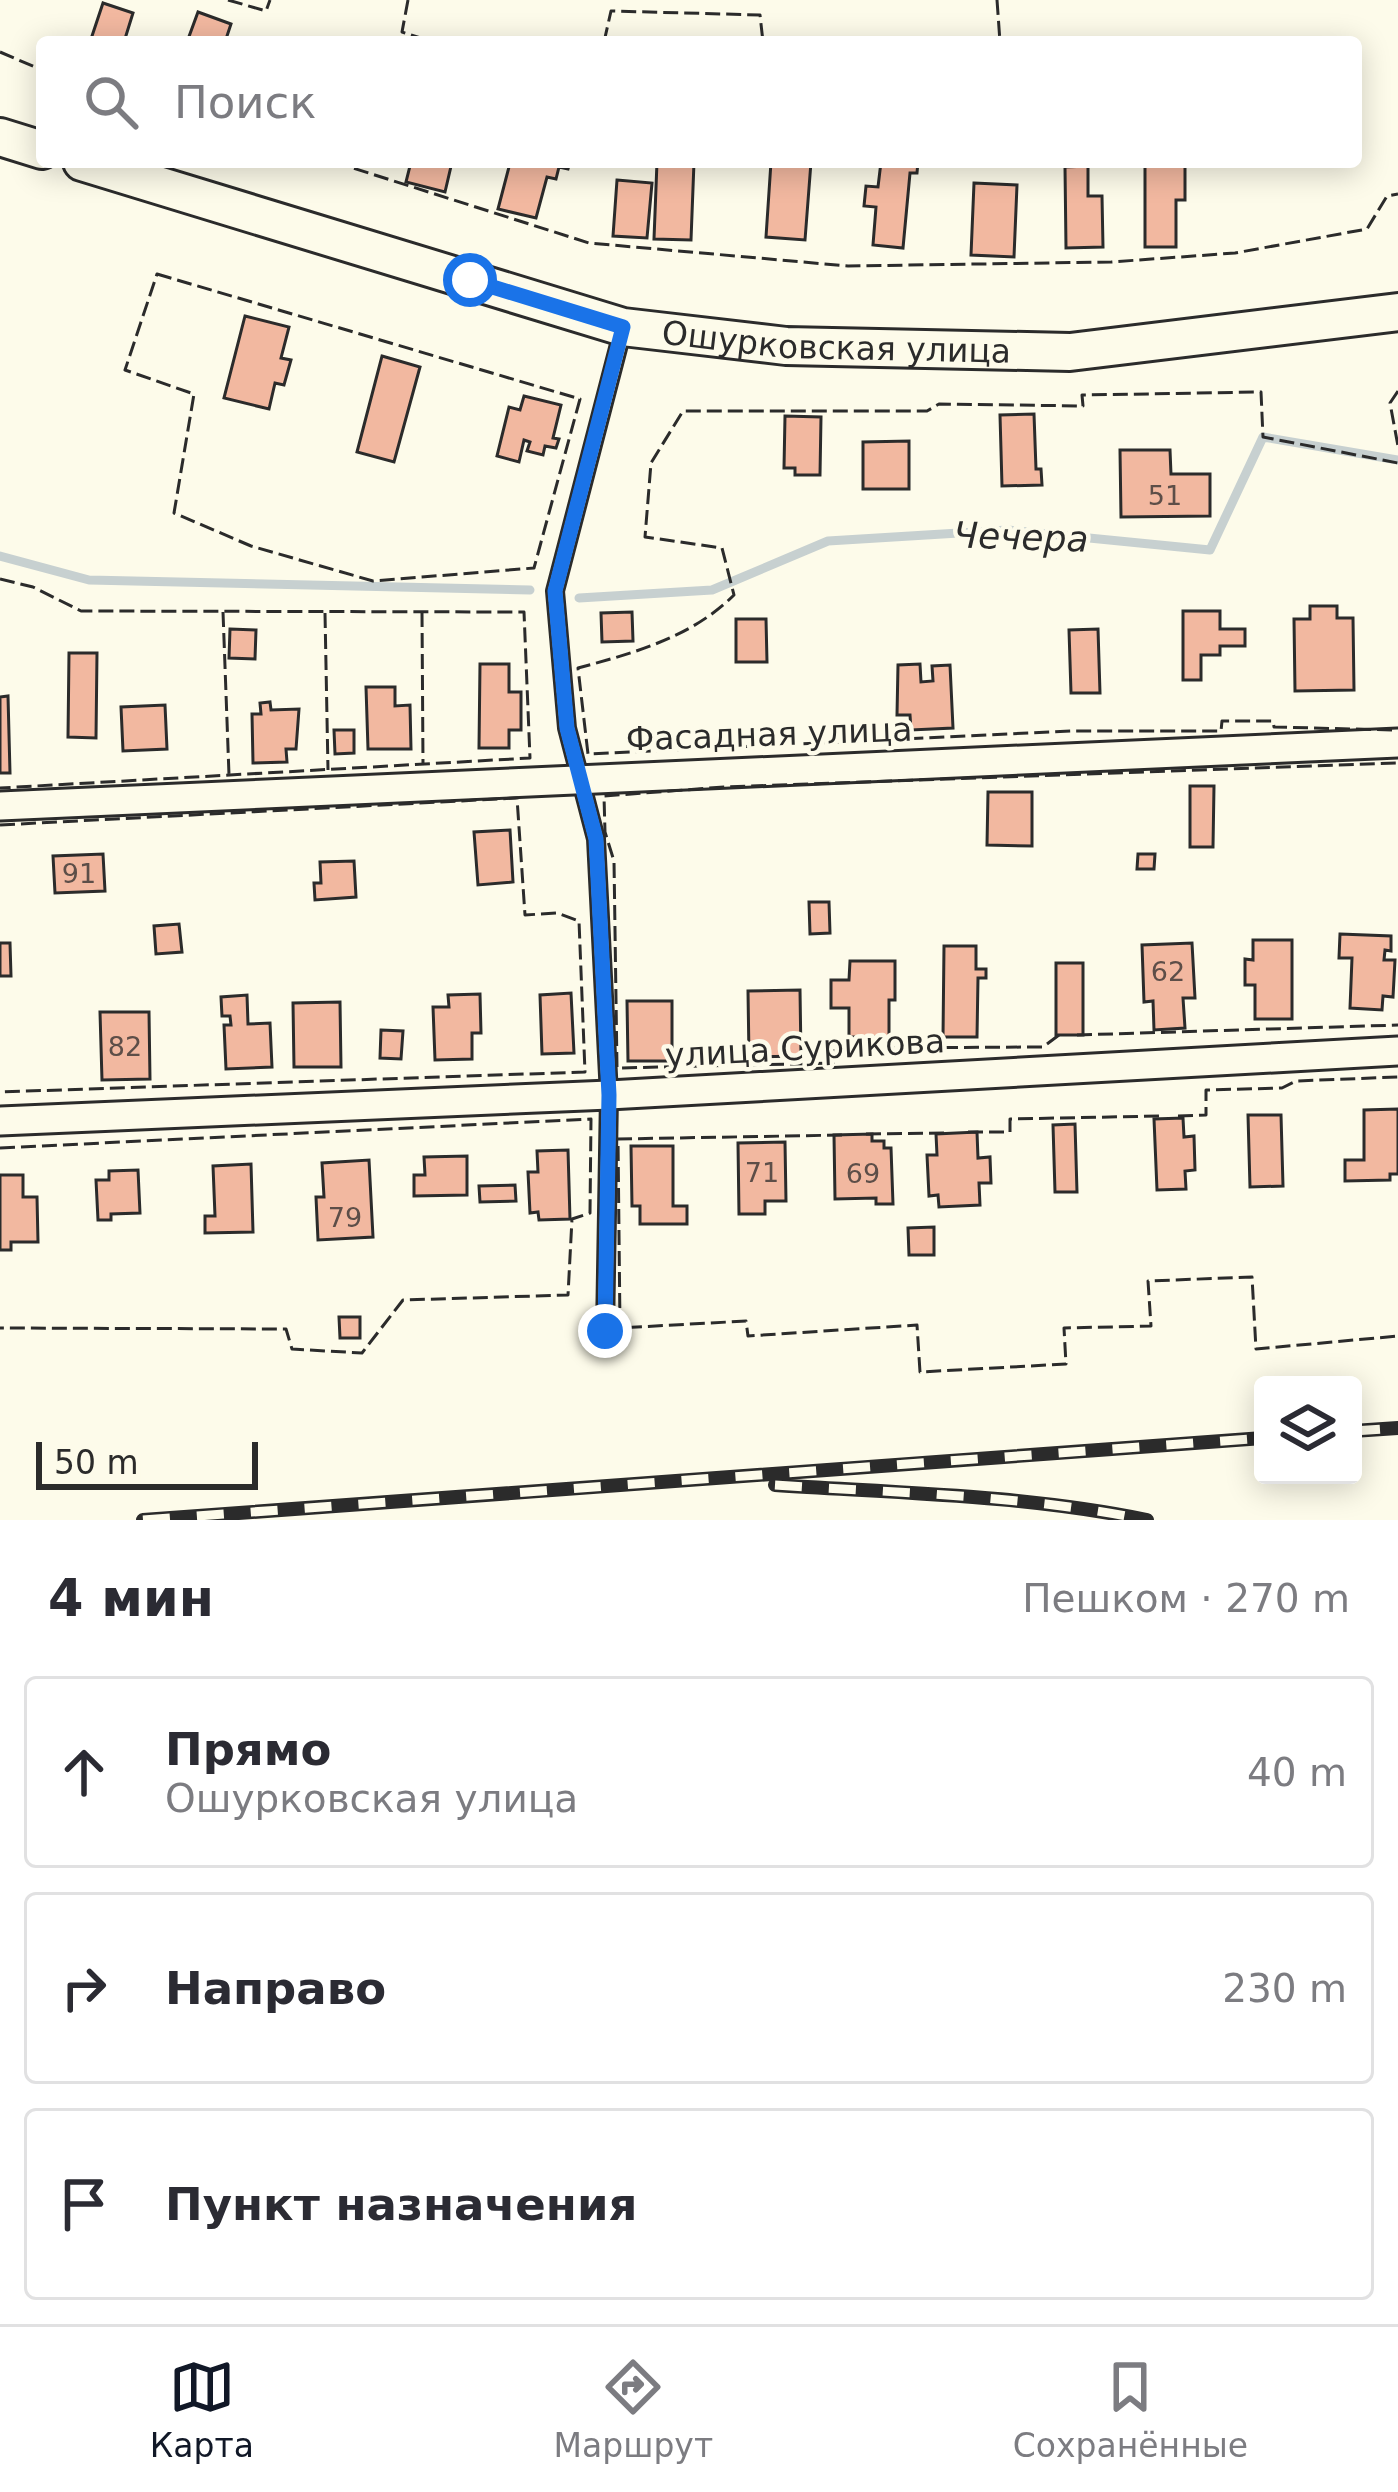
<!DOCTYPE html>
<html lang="ru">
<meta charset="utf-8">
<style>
:root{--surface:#fff;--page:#f2f2f3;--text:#2b2b33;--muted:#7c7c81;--line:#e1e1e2;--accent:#111827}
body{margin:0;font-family:"DejaVu Sans",sans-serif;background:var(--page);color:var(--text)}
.controls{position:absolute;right:36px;bottom:36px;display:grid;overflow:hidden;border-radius:12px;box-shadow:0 6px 30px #0003}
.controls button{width:108px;height:108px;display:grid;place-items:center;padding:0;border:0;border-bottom:3px solid var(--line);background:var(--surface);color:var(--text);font:60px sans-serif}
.scale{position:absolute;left:36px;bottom:30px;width:222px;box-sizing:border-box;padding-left:12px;border:6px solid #2b2b2b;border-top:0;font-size:33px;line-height:42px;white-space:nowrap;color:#2b2b2b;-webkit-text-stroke:9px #fdfbea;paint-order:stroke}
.stop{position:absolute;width:36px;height:36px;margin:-27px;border:9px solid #1a73e8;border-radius:50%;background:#fff}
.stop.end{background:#1a73e8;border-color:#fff;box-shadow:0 3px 12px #0008}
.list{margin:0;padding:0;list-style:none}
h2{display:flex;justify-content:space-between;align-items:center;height:156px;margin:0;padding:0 48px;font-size:51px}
h2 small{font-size:39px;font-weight:400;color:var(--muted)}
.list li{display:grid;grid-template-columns:78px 1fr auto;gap:36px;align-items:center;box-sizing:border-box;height:192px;margin:0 24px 24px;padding:0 24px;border:3px solid var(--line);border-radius:12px}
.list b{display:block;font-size:45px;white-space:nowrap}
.list p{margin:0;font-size:39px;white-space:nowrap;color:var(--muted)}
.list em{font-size:39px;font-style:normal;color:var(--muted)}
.icon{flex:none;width:66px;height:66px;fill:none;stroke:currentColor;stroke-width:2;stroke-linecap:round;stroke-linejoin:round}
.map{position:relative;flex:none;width:1398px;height:1520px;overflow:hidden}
.search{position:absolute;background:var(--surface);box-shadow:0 6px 30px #0003;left:36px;right:36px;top:36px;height:132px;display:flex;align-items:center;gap:30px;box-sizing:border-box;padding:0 42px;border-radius:12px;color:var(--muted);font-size:45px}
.sheet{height:804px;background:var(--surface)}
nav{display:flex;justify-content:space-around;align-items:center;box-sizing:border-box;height:168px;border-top:3px solid var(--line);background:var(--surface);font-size:33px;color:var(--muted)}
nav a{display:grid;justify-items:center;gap:6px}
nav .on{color:var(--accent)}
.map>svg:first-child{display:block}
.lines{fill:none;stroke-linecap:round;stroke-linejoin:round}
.stream{stroke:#c7d0d0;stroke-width:9}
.building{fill:#f2b8a0;stroke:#2b2b2b;stroke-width:3}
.lane-casing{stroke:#2b2b2b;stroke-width:20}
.street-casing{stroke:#2b2b2b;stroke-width:33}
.secondary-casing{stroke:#2b2b2b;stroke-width:42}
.lane{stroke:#fdfbea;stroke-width:14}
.street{stroke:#fdfbea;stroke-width:27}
.secondary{stroke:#fdfbea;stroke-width:36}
.rail-casing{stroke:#2b2b2b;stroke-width:14}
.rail{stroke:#fdfbea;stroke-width:9;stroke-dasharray:27;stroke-linecap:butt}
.fence{stroke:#2b2b2b;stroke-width:3;stroke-dasharray:15 6;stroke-linecap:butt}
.route{stroke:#1a73e8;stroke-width:15}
.labels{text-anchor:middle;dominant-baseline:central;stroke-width:9;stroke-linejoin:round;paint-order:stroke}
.number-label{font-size:27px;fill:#5d4e48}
.street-label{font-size:33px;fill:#2b2b2b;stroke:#fdfbea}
.water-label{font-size:36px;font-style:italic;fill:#2b2b2b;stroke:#fdfbea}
</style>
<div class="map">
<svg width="1398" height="1520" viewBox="0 0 1398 1520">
<rect width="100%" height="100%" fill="#fdfbea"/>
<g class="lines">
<g class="stream">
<path d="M0 556 89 580 530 590"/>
<path d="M579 598 712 590 828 541 1008 530 1210 550 1263 437 1398 460"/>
</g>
</g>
<g class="building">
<path d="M103 3 133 13 124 42H90Z"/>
<path d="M198 12 231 24 225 42H187Z"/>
<path d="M411 162H452L445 192 406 182Z"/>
<path d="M497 162H570L568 169 559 167 556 179 547 177 536 218 498 209 509 167Z"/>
<path d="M657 162H694L691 240 654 239Z"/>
<path d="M771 162H811L805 240 766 237Z"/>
<path d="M881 162H918L917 173H910L903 248 873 245 876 207 864 206 866 186 878 187Z"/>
<path d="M1145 162H1185V200H1176V247H1145Z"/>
<path d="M1088 166V196H1102L1103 247 1066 248 1065 167Z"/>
<path d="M617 180 652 183 647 238 613 236Z"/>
<path d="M974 183 1017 185 1014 257 971 255Z"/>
<path d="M245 316 289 327 281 358 291 360 284 385 275 383 269 409 224 398Z"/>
<path d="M382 356 420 367 394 462 357 452Z"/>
<path d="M524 396 561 405 553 438 559 439 556 448 545 446 543 455 527 451 530 442 524 440 519 462 497 456 509 407 520 410Z"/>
<path d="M1034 414 1036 469H1041L1042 485 1002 486 1000 415Z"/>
<path d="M785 416 821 417 820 475H795V468H784Z"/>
<path d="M909 441V489H863V442Z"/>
<path d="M1120 450H1170L1171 474H1210V516L1121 517Z"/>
<path d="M1310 606H1337V618H1353L1354 690 1295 691 1294 619H1310Z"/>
<path d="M1183 611H1220V629H1245V646H1220V655H1201V680H1183Z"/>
<path d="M632 612 633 641 602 642 601 613Z"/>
<path d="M736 619H766L767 662H736Z"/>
<path d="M230 629 256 630 255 659 229 658Z"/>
<path d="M1098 629 1100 693H1071L1069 630Z"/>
<path d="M69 653H97L96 738 68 737Z"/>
<path d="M480 664H509V692H521V730H509V748H479Z"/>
<path d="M920 664 921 682 933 681 932 666 950 665 953 728 911 730 910 715H897L898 665Z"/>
<path d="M366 687H395V706L410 705 411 749H368Z"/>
<path d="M8 696 10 773H0V697Z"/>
<path d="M270 702 271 710 299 709 296 749H286L287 762 253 763 252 714H261L260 703Z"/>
<path d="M165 705 167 749 123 751 121 707Z"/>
<path d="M334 730H354V753L335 754Z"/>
<path d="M1190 786H1214L1213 847H1190Z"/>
<path d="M988 792H1032V846L987 845Z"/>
<path d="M510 830 513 882 478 885 474 832Z"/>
<path d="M103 854 105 891 55 893 53 856Z"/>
<path d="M1138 854H1155L1154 869H1137Z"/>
<path d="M354 861 356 897 315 900 314 883H321L320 862Z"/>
<path d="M809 902H829L830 933 810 934Z"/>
<path d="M179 924 182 952 156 954 154 926Z"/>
<path d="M1340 934 1391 936V951L1385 950 1384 960H1395L1393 997 1383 996 1382 1010 1350 1008 1352 958H1339Z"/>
<path d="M1253 940H1292V1019H1255V985H1245V959L1253 960Z"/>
<path d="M0 943H10L11 976H0Z"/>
<path d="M1192 943 1195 998H1183L1185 1028 1154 1030 1153 1001 1144 1002 1142 945Z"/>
<path d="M944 946H976V969H986V978H978L977 1037H943Z"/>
<path d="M850 961H895V1000H889V1037H849V1008H831V980H849Z"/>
<rect x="1056" y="963" width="27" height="72"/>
<path d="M800 990 801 1056 749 1057 748 991Z"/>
<path d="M571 993 574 1053 542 1054 540 995Z"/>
<path d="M480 994 481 1033H472V1059L435 1060 433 1007H449L448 995Z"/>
<path d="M247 995 248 1024 270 1023 272 1067 226 1069 224 1025H231L230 1016H222L221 997Z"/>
<path d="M627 1001H672V1061H628Z"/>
<path d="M340 1002 341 1067H294L293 1003Z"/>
<path d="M100 1012H149L150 1079 102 1080Z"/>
<path d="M381 1030 403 1031 401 1059 380 1058Z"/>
<path d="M1398 1109V1174H1390V1180L1345 1181V1160H1364V1110Z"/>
<path d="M1248 1115H1281L1283 1186 1250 1187Z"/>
<path d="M1183 1118 1184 1137 1194 1136 1195 1170 1185 1171 1186 1189 1157 1190 1154 1119Z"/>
<path d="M1075 1124 1077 1192H1055L1053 1125Z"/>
<path d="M977 1132 978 1158 990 1157 991 1183H979L980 1205 939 1207 938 1195 929 1196 927 1155H937L936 1134Z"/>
<path d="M872 1134V1141H884V1148H891L893 1204H876V1198L835 1199 834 1135Z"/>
<path d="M785 1142 786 1201H765V1214H739L738 1143Z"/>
<path d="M631 1146H673V1206H687V1224H640V1206H632Z"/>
<path d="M568 1150 570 1219 539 1220 538 1212 530 1213 528 1172H538L537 1151Z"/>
<path d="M467 1156V1195L414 1196V1175H425L424 1157Z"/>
<path d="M369 1160 373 1237 318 1240 316 1197H324L322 1163Z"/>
<path d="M251 1164 253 1232 205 1233V1216H215L213 1166Z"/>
<path d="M138 1170 140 1213 111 1214V1220H98L96 1180H109V1171Z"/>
<path d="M0 1175H23V1197H37L38 1242H11V1250H0Z"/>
<path d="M515 1185 516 1201 480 1202 479 1186Z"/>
<path d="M934 1227V1255H909L908 1228Z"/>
<path d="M339 1317H360V1338H340Z"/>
</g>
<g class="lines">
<g class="lane-casing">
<path id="lane" d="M605 1331 609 1095 596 839 567 728 555 591 623 329"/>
</g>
<g class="street-casing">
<g id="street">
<path d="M0 806 1398 743"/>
<path d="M0 1121 609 1095 1398 1051"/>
</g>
</g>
<g class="secondary-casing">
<g id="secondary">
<path d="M0 137 42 150"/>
<path id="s1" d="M82 162 623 327 786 346 1070 352 1398 312"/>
</g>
</g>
<use href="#lane" class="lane"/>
<use href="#street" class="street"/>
<use href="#secondary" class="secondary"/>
<g class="rail-casing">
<g id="rail">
<path d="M1353 1431 1398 1428"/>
<path d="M775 1485C899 1493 1025 1495 1147 1520"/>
<path d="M143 1520 1263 1438"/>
</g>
</g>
<use href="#rail" class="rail"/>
<g class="fence">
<path d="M228 0 266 11 270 0"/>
<path d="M408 0 402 32 433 42"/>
<path d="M997 0 1000 42"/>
<path d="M604 42 611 11 760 15 763 42"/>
<path d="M0 52 42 70"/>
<path d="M334 162 589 243 848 266 1111 262 1235 253 1367 229 1387 196 1398 194"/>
<path d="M157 274 580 399 534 568 373 581 251 546 174 513 194 394 125 370Z"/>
<path d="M1398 391 1390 403 1398 446"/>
<path d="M0 579 33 587 81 611 524 612 530 758 0 788"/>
<path d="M223 612 229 775"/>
<path d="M422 612 423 764"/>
<path d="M325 613 328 770"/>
<path d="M1392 730 1274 727 1273 721H1222L1221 731H1071L588 754 578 668C634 653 692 637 734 595L722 548 645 537 651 463 683 411H927L939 404 1083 406 1082 395 1261 392 1263 437 1398 463"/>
<path d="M0 825 517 798 525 915 557 913 579 921 585 1072 0 1092"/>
<path d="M1059 1035 1043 1047 833 1048V1063L617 1068 614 861 605 832 604 796 724 787 1398 763"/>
<path d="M1077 1035 1398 1025"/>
<path d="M1178 1116 1206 1115V1090L1282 1088 1296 1081 1398 1077"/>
<path d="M968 1132H1010V1119L1160 1116"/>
<path d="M866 1134 944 1133"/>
<path d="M842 1135 618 1139 620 1328 746 1321 748 1336 917 1325 920 1372 1066 1364 1064 1328 1151 1326 1148 1281 1252 1277 1256 1349 1398 1336"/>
<path d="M0 1148 591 1119 590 1213 572 1219 568 1295 403 1300 362 1353 292 1349 286 1329 0 1328"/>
</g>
</g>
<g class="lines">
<path class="route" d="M470 280 623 327 555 591 567 728 596 839 609 1095 605 1331"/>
</g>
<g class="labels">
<g class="number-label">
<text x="1165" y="495">51</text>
<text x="79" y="873">91</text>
<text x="1168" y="971">62</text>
<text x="125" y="1046">82</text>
<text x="762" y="1172">71</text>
<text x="863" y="1173">69</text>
<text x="345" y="1217">79</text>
</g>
<g class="street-label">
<text stroke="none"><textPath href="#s1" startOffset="780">Ошурковская улица</textPath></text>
<text transform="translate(769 734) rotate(-2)">Фасадная улица</text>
<text transform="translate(805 1048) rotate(-3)">улица Сурикова</text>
</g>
<g class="water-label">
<text transform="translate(1021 537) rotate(2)">Чечера</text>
</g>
</g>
</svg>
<div class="controls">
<button><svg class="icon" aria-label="layers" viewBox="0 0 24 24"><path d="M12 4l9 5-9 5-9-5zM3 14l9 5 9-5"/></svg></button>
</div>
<div class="scale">50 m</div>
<div class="stop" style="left:470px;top:280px"></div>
<div class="stop end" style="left:605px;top:1331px"></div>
<div class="search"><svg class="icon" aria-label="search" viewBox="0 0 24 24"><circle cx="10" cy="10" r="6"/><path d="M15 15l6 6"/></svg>Поиск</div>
</div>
<section class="sheet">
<h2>4 мин<small>Пешком · 270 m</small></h2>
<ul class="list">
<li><svg class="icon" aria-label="ahead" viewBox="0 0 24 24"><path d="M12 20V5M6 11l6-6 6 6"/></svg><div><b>Прямо</b><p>Ошурковская улица</p></div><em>40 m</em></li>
<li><svg class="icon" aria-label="right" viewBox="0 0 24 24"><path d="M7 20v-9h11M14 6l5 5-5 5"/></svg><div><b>Направо</b></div><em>230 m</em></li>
<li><svg class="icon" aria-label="arrive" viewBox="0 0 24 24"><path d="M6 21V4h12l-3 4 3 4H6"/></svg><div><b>Пункт назначения</b></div></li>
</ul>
</section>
<nav>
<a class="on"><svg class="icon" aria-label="map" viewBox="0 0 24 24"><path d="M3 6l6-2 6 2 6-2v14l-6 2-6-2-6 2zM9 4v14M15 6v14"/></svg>Карта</a>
<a><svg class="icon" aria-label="directions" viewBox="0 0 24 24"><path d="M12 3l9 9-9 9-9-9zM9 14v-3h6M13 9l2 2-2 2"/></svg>Маршрут</a>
<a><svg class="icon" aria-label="saved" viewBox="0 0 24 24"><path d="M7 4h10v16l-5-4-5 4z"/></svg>Сохранённые</a>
</nav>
